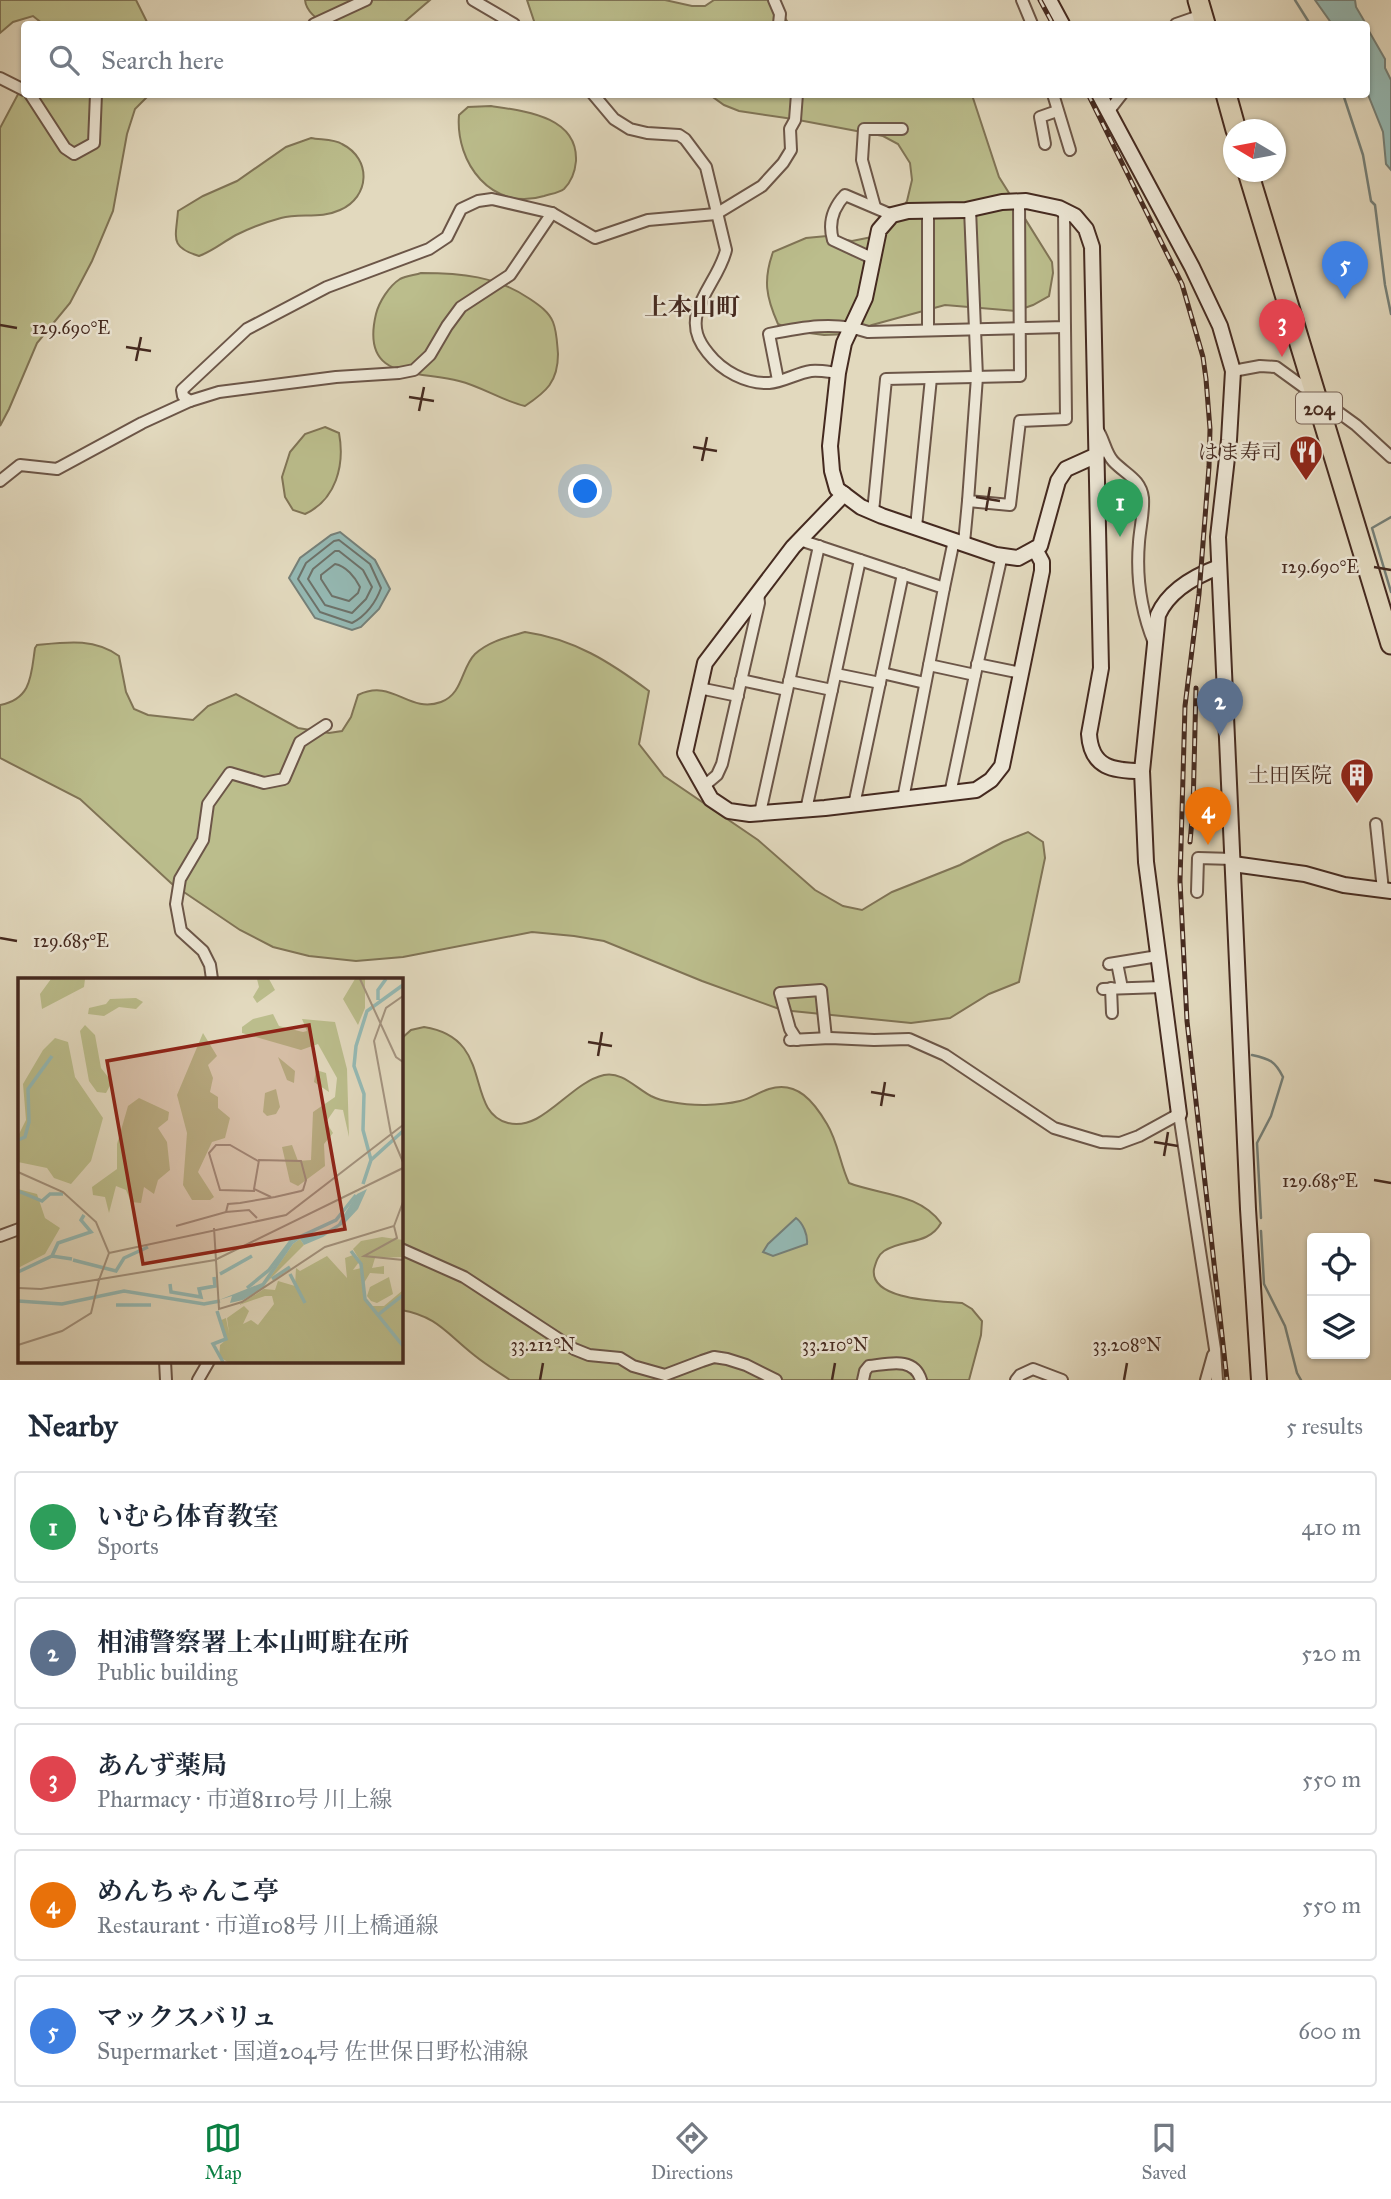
<!DOCTYPE html>
<meta charset="utf-8">
<style>
:root{--surface:#fff;--page:#f6f6f7;--text:#1f2937;--muted:#747a83;--line:#e0e1e3;--accent:#0b8043}
body{margin:0;font-family:"IM FELL Great Primer","Noto Serif JP",serif;background:var(--page);color:var(--text)}
.controls{position:absolute;right:21px;bottom:21px;display:grid;overflow:hidden;border-radius:7px;box-shadow:0 2px 5px #0004}
.controls button{width:63px;height:63px;display:grid;place-items:center;padding:0;border:0;border-bottom:2px solid var(--line);background:var(--surface);color:var(--text);font:35px sans-serif}
.compass{position:absolute;left:1223px;top:119px;width:63px;height:63px;border-radius:50%;background:var(--surface);box-shadow:0 2px 5px #0004;rotate:280deg}
.you{position:absolute;left:586px;top:492px;width:24px;height:24px;margin:-18px;border:5px solid #fff;border-radius:50%;background:#1a73e8;box-shadow:0 0 0 10px #1a73e833}
.badge{display:grid;place-items:center;width:46px;height:46px;border-radius:50%;background:var(--accent);color:#fff;font-size:23px;font-weight:700}
.pin{position:absolute;translate:-50% -58px;filter:drop-shadow(0 2px 4px #0008)}
.pin::after{content:'';position:absolute;top:37px;width:24px;height:21px;background:inherit;clip-path:polygon(0 0,100% 0,50% 100%)}
.list{margin:0;padding:0;list-style:none}
h2{display:flex;justify-content:space-between;align-items:center;height:91px;margin:0;padding:0 28px;font-size:30px}
h2 small{font-size:23px;font-weight:400;color:var(--muted)}
.list li{display:grid;grid-template-columns:46px 1fr auto;gap:21px;align-items:center;box-sizing:border-box;height:112px;margin:0 14px 14px;padding:0 14px;border:2px solid var(--line);border-radius:7px}
.list b{display:block;font-size:26px;white-space:nowrap}
.list p{margin:0;font-size:23px;white-space:nowrap;color:var(--muted)}
.list em{font-size:23px;font-style:normal;color:var(--muted)}
.icon{flex:none;width:38px;height:38px;fill:none;stroke:currentColor;stroke-width:2;stroke-linecap:round;stroke-linejoin:round}
.map{position:relative;flex:none;width:1391px;height:1380px;overflow:hidden}
.search{position:absolute;background:var(--surface);box-shadow:0 2px 5px #0004;left:21px;right:21px;top:21px;height:77px;display:flex;align-items:center;gap:18px;box-sizing:border-box;padding:0 24px;border-radius:7px;color:var(--muted);font-size:26px}
.sheet{height:721px;background:var(--surface)}
nav{display:flex;justify-content:space-around;align-items:center;box-sizing:border-box;height:98px;border-top:2px solid var(--line);background:var(--surface);font-size:19px;color:var(--muted)}
nav a{display:grid;justify-items:center;gap:4px}
nav .on{color:var(--accent)}
.map>svg:first-child{display:block}
.green{fill:#bbbd8c;stroke:#807456;stroke-width:2}
.water{fill:#95bab5;stroke:#758079;stroke-width:2}
.lines{fill:none;stroke-linecap:round;stroke-linejoin:round}
.shore{stroke:#6d726a;stroke-width:2}
.stream{stroke:#758079;stroke-width:2.5}
.street-casing{stroke:#6c5648;stroke-width:14}
.secondary-casing{stroke:#452a20;stroke-width:18}
.highway-casing{stroke:#452a20;stroke-width:23}
.street{stroke:#ece6d5;stroke-width:10}
.secondary{stroke:#ece6d5;stroke-width:14}
.highway{stroke:#e2d9be;stroke-width:19}
.rail-casing{stroke:#452a20;stroke-width:5}
.rail{stroke:#ece6d5;stroke-width:2.5;stroke-dasharray:8;stroke-linecap:butt}
.ticks{fill:none;stroke:#452a20;stroke-width:2.5}
.labels{text-anchor:middle;dominant-baseline:central;stroke-width:5;stroke-linejoin:round;paint-order:stroke}
.shield{fill:#ece6d5;stroke:#776256;stroke-width:2}
.shield-label{font-size:19px;font-weight:bold;fill:#452a20}
.poi-label{font-size:21px;fill:#452a20;stroke:#ece6d5;text-anchor:end}
.quarter-label{font-size:24px;font-weight:bold;fill:#452a20;stroke:#ece6d5}
.inset-river{fill:none;stroke:#95bab5;stroke-width:3.5}
.inset-road{fill:none;stroke:#a3937f;stroke-width:2}
.view{fill:#8f2418;fill-opacity:0.15;stroke:#8f2418;stroke-width:3.5}
.inset-edge{fill:none;stroke:#452a20;stroke-width:3.5}
.ticks-label{font-size:18px;text-anchor:middle;fill:#452a20;stroke:#ece6d5;stroke-width:5;stroke-linejoin:round;paint-order:stroke}
</style>
<div class="map">
<svg width="1391" height="1380" viewBox="0 0 1391 1380">
<rect width="100%" height="100%" fill="#e2d9be"/>
<filter id="stains"><feTurbulence type="fractalNoise" baseFrequency=".00286" numOctaves="4"/><feColorMatrix values="0 0 0 0 .2 0 0 0 0 .09 0 0 0 0 .02 0 0 0 .5 -.17"/></filter>
<radialGradient id="worn" r=".72"><stop offset=".6" stop-color="#630" stop-opacity="0"/><stop offset="1" stop-color="#630" stop-opacity=".3"/></radialGradient>
<g class="green">
<path d="M0 0H136L148 24H43L33 16 13 22 0 33Z"/>
<path d="M305 0H430L402 24H327C317 20 306 11 305 0Z"/>
<path d="M527 0H665L692 6H705L714 0H773L789 24H535Z"/>
<path d="M24 83V94L149 95 135 109 127 134 113 211 92 261 70 303 37 343 9 409 0 426V128Z"/>
<path d="M710 95H972L999 177 1052 262 1053 273 1049 296 1033 305 1016 311 945 305 872 325 849 334 824 335 794 331 778 324C766 297 763 280 773 252L806 238 827 236 852 241 877 236 888 231 907 201 912 180 910 163 898 144 883 136 793 119 739 111 724 105Z"/>
<path d="M491 106C524 111 578 116 576 161 575 172 572 181 564 189 559 193 550 194 544 196 492 212 455 163 459 115L468 107Z"/>
<path d="M311 138C320 140 334 139 342 144 372 159 370 197 340 210 321 219 300 213 281 218 266 222 250 228 236 235 223 242 213 251 199 256 169 247 176 238 178 211L203 196 237 181 286 147Z"/>
<path d="M421 273C460 273 497 276 530 299 539 305 549 312 553 322 557 332 557 343 558 354 558 382 546 392 525 406 500 400 483 387 459 381 416 370 360 381 376 314 379 302 389 286 400 279 406 276 415 275 421 273Z"/>
<path d="M325 427 339 433C345 465 336 500 305 514L293 510 285 497 282 477 290 452 305 434Z"/>
<path d="M525 632C574 639 610 662 649 691L639 744 664 776 758 840 815 890 843 906 862 910 892 892 960 865 1003 842 1028 832 1043 842 1045 858 1019 982 989 994 950 1018 911 1023 782 1010 702 981 604 941 574 936 532 932 403 957 356 961 309 956 273 947 240 930 172 884 80 799 0 758V705C32 699 31 675 35 648L37 645C67 642 94 638 119 656L126 692 134 709 148 715 193 720 208 706 236 694 298 728 329 733 342 731 351 717 358 695C393 678 408 714 441 702 463 694 461 668 475 654 489 641 508 637 525 632Z"/>
<path d="M424 1027C496 1038 463 1111 508 1123 543 1132 569 1083 604 1075 621 1071 636 1088 651 1096 657 1099 664 1101 671 1102 692 1106 719 1106 740 1101 750 1099 759 1092 769 1089 797 1080 814 1102 827 1124 838 1142 840 1164 849 1183 880 1195 919 1193 941 1223 928 1246 903 1238 884 1251 878 1255 876 1262 874 1269 869 1301 941 1301 962 1303L972 1309 982 1321 981 1335 969 1380H510C498 1372 485 1364 474 1355 447 1334 437 1316 401 1310V1039L411 1030Z"/>
</g>
<g class="water">
<path d="M1315 0H1355L1356 7 1366 24H1332Z"/>
<path d="M1366 26 1385 59V68L1391 80V170L1386 164 1383 132 1367 92Z"/>
<path d="M340 532 375 560 390 589 379 609 361 627 352 630 315 618 289 578 300 558 331 535Z"/>
<path d="M796 1218C803 1223 808 1235 807 1244L773 1256 763 1252 768 1244Z"/>
</g>
<g class="lines">
<g class="shore">
<path d="M339 540 370 564 381 588C376 602 366 616 352 623L320 612 298 579 306 563 334 541Z"/>
<path d="M335 551H339L363 570 372 587 366 599 352 613 325 605 308 579 313 569Z"/>
<path d="M335 564C346 566 355 577 360 587L358 593 349 601 332 596 321 579V575Z"/>
</g>
<g class="stream">
<path d="M1295 0 1310 24"/>
<path d="M1343 94 1363 155 1371 201 1375 205 1385 285 1391 314"/>
<path d="M1391 517 1372 528 1391 592"/>
<path d="M1252 1055C1270 1059 1275 1061 1283 1077L1271 1116 1257 1143 1261 1218"/>
<path d="M1261 1231 1264 1284 1285 1326 1297 1373 1301 1380"/>
</g>
<g class="street-casing">
<g id="street">
<path d="M473 0 514 24"/>
<path d="M774 0 780 14 779 24"/>
<path d="M1022 0 1032 24"/>
<path d="M314 24 366 0"/>
<path d="M1176 24 1202 15"/>
<path d="M0 78 24 90"/>
<path d="M30 94 65 148 74 154 94 143 96 94"/>
<path d="M593 94 614 119 630 129 647 133 679 135 685 139 706 167 726 250C721 272 703 291 697 313 693 329 698 341 708 353 722 371 746 384 769 383 783 382 797 373 811 371 819 370 829 372 838 373"/>
<path d="M1053 94 1070 150"/>
<path d="M1108 112 1122 94"/>
<path d="M1045 144 1040 117 1057 111"/>
<path d="M875 207 862 160 864 129H902"/>
<path d="M970 209 977 377 968 501 1010 505 1020 421 1066 419 1065 327"/>
<path d="M928 211V330"/>
<path d="M874 259 833 240C828 223 833 208 845 195L892 215"/>
<path d="M1233 371 1260 366 1276 367 1356 425 1391 457"/>
<path d="M778 380 769 334C803 327 835 321 868 332L1065 327 1064 210"/>
<path d="M190 401 183 396 182 390 247 329 327 287 429 249 447 237 461 209 478 201 492 199 552 213 595 238 648 220 716 214 762 186 783 163 791 150 790 129 795 120 797 94"/>
<path d="M1096 427C1104 438 1105 452 1113 461 1125 474 1141 479 1143 498 1144 512 1140 528 1139 542 1136 577 1141 611 1154 643"/>
<path d="M0 481 20 465 57 469 142 423 190 401 219 392 336 377 399 373 414 370 430 355 447 326 461 307 510 275 552 213"/>
<path d="M873 512 886 379 1020 376 1019 201"/>
<path d="M916 527 931 378"/>
<path d="M800 540 944 588 903 799"/>
<path d="M964 543 968 501"/>
<path d="M944 588 954 540"/>
<path d="M977 664 1021 673"/>
<path d="M929 665 975 675 1002 555"/>
<path d="M882 673 925 683"/>
<path d="M836 674 880 683"/>
<path d="M741 680 787 690"/>
<path d="M789 681 832 690"/>
<path d="M699 688 738 696"/>
<path d="M704 786 717 775 722 764 759 603 758 591"/>
<path d="M950 794 975 675"/>
<path d="M854 805 903 574"/>
<path d="M806 810 860 560"/>
<path d="M760 813 819 546"/>
<path d="M1376 824 1383 890"/>
<path d="M1197 892 1198 858 1233 859"/>
<path d="M1117 963 1122 988"/>
<path d="M1109 964 1158 956"/>
<path d="M212 979 210 965 203 951 181 931 176 904 180 879 203 840 208 804 230 773 264 783 284 779 300 742 326 725"/>
<path d="M1111 988 1112 1013"/>
<path d="M1103 989 1162 987"/>
<path d="M790 1040 830 1038 874 1040 909 1039 945 1055 1054 1128 1101 1142 1120 1143 1139 1136 1179 1114 1215 1349 1217 1380"/>
<path d="M797 1040 790 1029 780 993 821 990 826 1038"/>
<path d="M0 1236 19 1229"/>
<path d="M401 1249 464 1277 574 1349 589 1355 620 1358 633 1366 665 1375 702 1361 714 1357 727 1359 746 1365 776 1380"/>
<path d="M165 1361 166 1380"/>
<path d="M198 1380 209 1361"/>
<path d="M863 1380 865 1371 869 1366C888 1364 914 1356 921 1380"/>
<path d="M1016 1380 1020 1375 1033 1369 1062 1380"/>
<path d="M1206 1380 1213 1355"/>
</g>
</g>
<g class="secondary-casing">
<g id="secondary">
<path d="M1049 0 1062 24"/>
<path d="M1099 94 1192 267 1220 326 1233 371 1229 440 1218 537 1248 1209 1259 1380"/>
<path d="M1097 455 1066 469 1058 481 1040 546 1018 558 996 555 882 516 861 507 837 489 832 471 830 446 838 373 844 343 865 298 879 230 892 215 908 211 966 210 1002 202 1026 201 1059 208 1075 216 1086 229 1092 247 1101 668 1089 734C1091 768 1113 771 1142 771"/>
<path d="M844 494 793 547 705 663 685 753 711 799 729 811 750 814 825 808 976 790 991 780 1002 766 1042 571V562L1035 549"/>
<path d="M1233 864 1305 874 1344 885 1391 891"/>
<path d="M1179 1114 1146 862 1142 771 1158 615C1169 590 1195 576 1219 567"/>
</g>
</g>
<g class="highway-casing">
<g id="highway">
<path d="M1198 0 1205 24"/>
<path d="M1226 94 1236 130"/>
<path d="M1248 172 1391 644"/>
</g>
</g>
<use href="#street" class="street"/>
<use href="#secondary" class="secondary"/>
<use href="#highway" class="highway"/>
<g class="rail-casing">
<g id="rail">
<path d="M1040 0 1053 24"/>
<path d="M1088 94 1182 284 1203 357 1206 379 1210 429 1209 467 1199 594 1185 706 1180 881 1187 1021 1227 1380"/>
<path d="M1190 842 1193 809 1196 688"/>
</g>
</g>
<use href="#rail" class="rail"/>
</g>
<path class="ticks" d="M0 325 17 328M126 347 151 351M136 361 141 337M409 397 434 401M419 411 424 387M693 447 717 451M702 461 707 437M976 497 1000 501M986 511 990 487M1374 567 1391 570M0 938 17 941M588 1042 612 1046M598 1056 602 1032M871 1092 895 1096M881 1106 885 1082M1154 1142 1178 1146M1164 1156 1168 1132M1374 1180 1391 1183M540 1380 543 1363M832 1380 835 1363M1124 1380 1127 1363"/>
<defs>
<g id="restaurant-pin" transform="scale(1.75)"><path d="M0 17L-7.5 6A9.5 9.5 0 1 1 7.5 6Z" fill="#8f2418" stroke="#ece6d5"/><path d="M-5-6h1v4h1v-4h1v4h1v-4h1v5L-1.5 .5V6h-2V.5L-5-1ZM5-6V6H3V1.5H1.5Q1.5-4 5-6Z" fill="#fff"/></g>
<g id="building-pin" transform="scale(1.75)"><path d="M0 17L-7.5 6A9.5 9.5 0 1 1 7.5 6Z" fill="#8f2418" stroke="#ece6d5"/><path d="M-4-6H4V6H1V3H-1V6H-4ZM-2.5-4.3h1.7v1.8h-1.7ZM.8-4.3h1.7v1.8H.8ZM-2.5-1h1.7V.8h-1.7ZM.8-1h1.7V.8H.8Z" fill="#fff"/></g>
</defs>
<g fill-rule="evenodd">
<use href="#restaurant-pin" x="1306" y="452"/>
<use href="#building-pin" x="1357" y="775"/>
</g>
<g class="labels">
<rect class="shield" x="1296" y="392.5" width="46" height="31" rx="5"/>
<g class="shield-label">
<text x="1319" y="408">204</text>
</g>
<g class="poi-label">
<text x="1282" y="452">はま寿司</text>
<text x="1332" y="775">土田医院</text>
</g>
<g class="quarter-label">
<text x="692" y="307">上本山町</text>
</g>
</g>
<g transform="translate(18 978)">
<rect width="385" height="385" fill="#e2d9be"/>
<path d="M33 1H67L66 9 24 31 22 16ZM239 1H251L257 12 239 25 235 19 241 9ZM337 1H347V30L340 47 325 21ZM118 20 125 24 118 31 101 29 86 38 70 36 71 30 88 26 92 21ZM255 36 261 48 285 54 289 53 284 41 317 44 329 91 331 159 325 132 317 131 308 144 315 155 306 166 307 188 280 208 272 204 264 169 274 167 280 183 293 182 295 134 317 119 319 100 300 66 283 72 224 55V49L235 41ZM67 47 77 57 83 90 94 104 88 115 79 114 71 103 62 53ZM185 55 199 78 190 87 195 100 192 114 200 119V130L212 140 207 160 194 164 180 194 196 219 192 222H174L165 207 169 155 159 117ZM37 60 50 64 57 99 85 140 73 183 53 206 36 200 29 190 0 184V158L8 142 5 106 25 72ZM260 79 277 93 276 105 269 102ZM298 92 308 95 311 114 296 104ZM258 111 262 129 258 136 249 138 245 134 247 115ZM121 120 151 134 150 142 140 150 149 164 152 192 140 202 136 216 126 209 123 225 113 224 108 212 98 208 91 235 87 219 75 217 74 209 99 191V166L110 128ZM0 211 19 216 27 240 42 250 27 276 0 290ZM364 259 385 262V279L357 280 354 290 366 288V296L352 295 346 305 347 322 352 328H366L385 312V384H210L201 379 202 367 209 361 201 343 208 340 211 355 209 340 226 328 231 333 225 346 233 342 240 347 256 326 254 318H247L221 327 246 311 257 312 260 303 277 308 278 290 282 293 309 278 329 300 327 280 335 277 341 284 335 292 343 290 344 286 335 271 343 263ZM282 261 286 267 248 305 275 266ZM371 299 375 316 359 325 353 323 349 318 352 309Z" fill="#bbbd8c"/>
<path d="M349 211 340 231 327 245 305 259 286 267 282 261 275 266 245 310 225 322 212 325 214 318 201 322 244 305 271 266 285 258H300L320 246 339 216Z" fill="#95bab5"/>
<path class="inset-river" d="M360 22V12L368 1M0 162 7 159 11 144 10 111 34 78M353 182 345 152 346 116 336 88 338 68 349 33 385 7M345 206 353 182 385 153M0 213 24 223 32 216H45M333 273 343 286 347 321 385 368M34 278 40 265 73 254 63 242 66 237M55 282 98 293 106 280 130 269M0 294 34 278 54 281M202 296 234 278M272 296 287 325M254 301 272 289M152 306 153 314 183 319 181 311 197 308 196 299M229 310 251 292 273 263 318 242 338 217M0 323 44 326 106 313 186 326 202 323M98 327H133M199 333 208 361 195 366 205 384M361 336 385 317"/>
<path class="inset-road" d="M342 1 378 79 385 84M385 18 368 30 356 63 373 156 385 184M0 194 45 214 78 244 91 275 81 302M237 213 202 212 191 175 198 167H212L240 183M208 234 210 226 222 225 257 219 283 213 285 212 288 202 283 183 241 182 236 211 253 219M158 248 208 234 231 232 239 240M376 248 379 260 346 278 385 282M196 250 201 331 224 324 307 269 376 248 385 224M91 275 268 237 385 147M0 310 23 311 197 282 385 190M0 367 44 353 73 335 81 302"/>
<path class="view" d="M291 47 327 251 125 286 89 83Z"/>
<rect width="385" height="385" class="inset-edge"/>
</g>
<g class="ticks-label">
<text x="71" y="334">129.690°E</text>
<text x="1320" y="573">129.690°E</text>
<text x="71" y="947">129.685°E</text>
<text x="1320" y="1187">129.685°E</text>
<text x="543" y="1351">33.212°N</text>
<text x="835" y="1351">33.210°N</text>
<text x="1127" y="1351">33.208°N</text>
</g>
<rect width="100%" height="100%" filter="url(#stains)"/>
<rect width="100%" height="100%" fill="url(#worn)"/>
</svg>
<div class="controls">
<button><svg class="icon" aria-label="locate" viewBox="0 0 24 24"><circle cx="12" cy="12" r="6"/><path d="M12 2v4M12 18v4M2 12h4M18 12h4"/></svg></button>
<button><svg class="icon" aria-label="layers" viewBox="0 0 24 24"><path d="M12 4l9 5-9 5-9-5zM3 14l9 5 9-5"/></svg></button>
</div>
<svg class="compass" viewBox="-18 -18 36 36"><path d="M0-13l5 13h-10z" fill="#e53935"/><path d="M0 13l5-13h-10z" fill="#747a83"/></svg>
<div class="you"></div>
<div class="pin badge" style="left:1120px;top:537px;background:#2e9e5b">1</div>
<div class="pin badge" style="left:1220px;top:736px;background:#5c6f8a">2</div>
<div class="pin badge" style="left:1282px;top:357px;background:#e0444e">3</div>
<div class="pin badge" style="left:1208px;top:845px;background:#e8710a">4</div>
<div class="pin badge" style="left:1345px;top:299px;background:#3f7fe0">5</div>
<div class="search"><svg class="icon" aria-label="search" viewBox="0 0 24 24"><circle cx="10" cy="10" r="6"/><path d="M15 15l6 6"/></svg>Search here</div>
</div>
<section class="sheet">
<h2>Nearby<small>5 results</small></h2>
<ul class="list">
<li><span class="badge" style="background:#2e9e5b">1</span><div><b>いむら体育教室</b><p>Sports</p></div><em>410 m</em></li>
<li><span class="badge" style="background:#5c6f8a">2</span><div><b>相浦警察署上本山町駐在所</b><p>Public building</p></div><em>520 m</em></li>
<li><span class="badge" style="background:#e0444e">3</span><div><b>あんず薬局</b><p>Pharmacy · 市道8110号 川上線</p></div><em>550 m</em></li>
<li><span class="badge" style="background:#e8710a">4</span><div><b>めんちゃんこ亭</b><p>Restaurant · 市道108号 川上橋通線</p></div><em>550 m</em></li>
<li><span class="badge" style="background:#3f7fe0">5</span><div><b>マックスバリュ</b><p>Supermarket · 国道204号 佐世保日野松浦線</p></div><em>600 m</em></li>
</ul>
</section>
<nav>
<a class="on"><svg class="icon" aria-label="map" viewBox="0 0 24 24"><path d="M3 6l6-2 6 2 6-2v14l-6 2-6-2-6 2zM9 4v14M15 6v14"/></svg>Map</a>
<a><svg class="icon" aria-label="directions" viewBox="0 0 24 24"><path d="M12 3l9 9-9 9-9-9zM9 14v-3h6M13 9l2 2-2 2"/></svg>Directions</a>
<a><svg class="icon" aria-label="saved" viewBox="0 0 24 24"><path d="M7 4h10v16l-5-4-5 4z"/></svg>Saved</a>
</nav>
